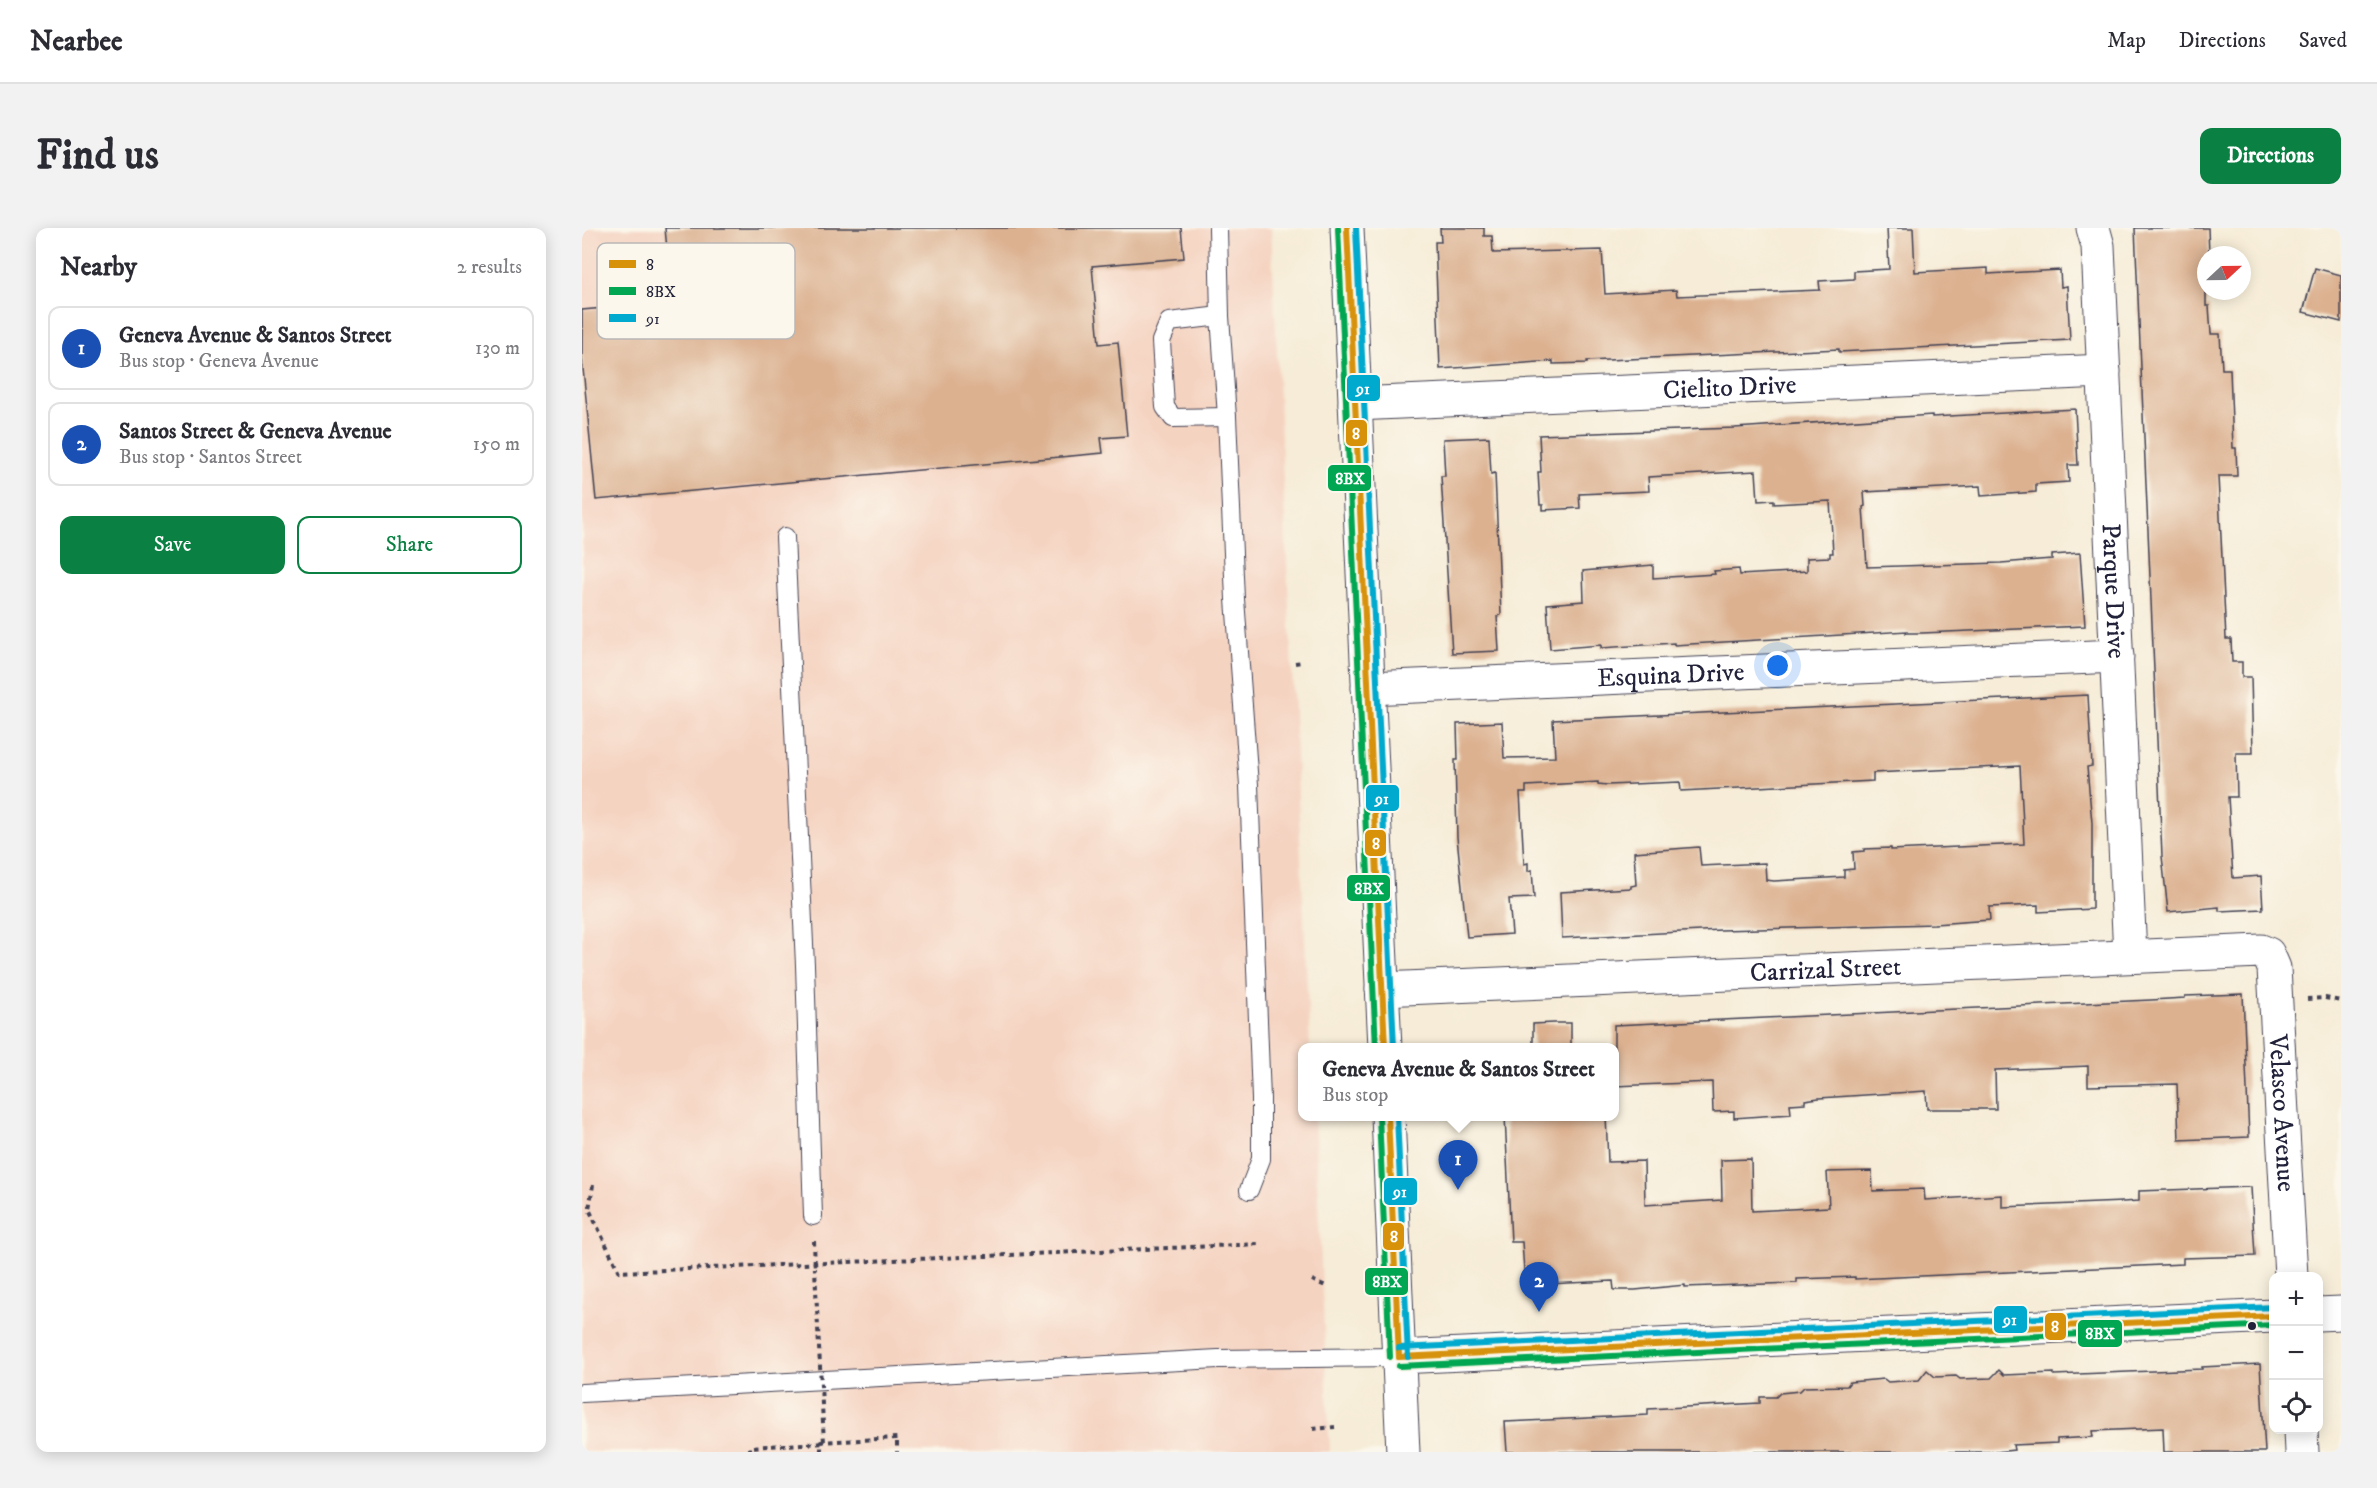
<!DOCTYPE html>
<meta charset="utf-8">
<style>
:root{--surface:#fff;--page:#f2f2f3;--text:#2b2b33;--muted:#7c7c81;--line:#e1e1e2;--accent:#0b8043}
body{margin:0;font-family:"IM FELL DW Pica",serif;background:var(--page);color:var(--text)}
.controls{position:absolute;right:18px;bottom:18px;display:grid;overflow:hidden;border-radius:12px;box-shadow:0 3px 15px #0003}
.controls button{width:54px;height:54px;display:grid;place-items:center;padding:0;border:0;border-bottom:2px solid var(--line);background:var(--surface);color:var(--text);font:30px sans-serif}
.compass{position:absolute;left:1615px;top:18px;width:54px;height:54px;border-radius:50%;background:var(--surface);box-shadow:0 3px 15px #0003;rotate:68deg}
.you{position:absolute;left:1196px;top:438px;width:21px;height:21px;margin:-15px;border:4px solid #fff;border-radius:50%;background:#1a73e8;box-shadow:0 0 0 9px #1a73e833}
.badge{display:grid;place-items:center;width:39px;height:39px;border-radius:50%;background:var(--accent);color:#fff;font-size:20px;font-weight:700}
.pin{position:absolute;translate:-50% -50px;filter:drop-shadow(0 2px 3px #0008)}
.pin::after{content:'';position:absolute;top:32px;width:21px;height:18px;background:inherit;clip-path:polygon(0 0,100% 0,50% 100%)}
.popup{position:absolute;left:716px;top:815px;width:321px;height:78px;box-sizing:border-box;display:grid;place-content:center;border-radius:12px;background:var(--surface);filter:drop-shadow(0 2px 4px #0005);font-size:20px;white-space:nowrap;color:var(--muted)}
.popup b{font-size:22px;color:var(--text)}
.popup::after{content:'';position:absolute;left:50%;top:100%;margin-left:-12px;border:12px solid transparent;border-top-color:var(--surface)}
.list{margin:0;padding:0;list-style:none}
h2{display:flex;justify-content:space-between;align-items:center;height:78px;margin:0;padding:0 24px;font-size:26px}
h2 small{font-size:20px;font-weight:400;color:var(--muted)}
.list li{display:grid;grid-template-columns:39px 1fr auto;gap:18px;align-items:center;box-sizing:border-box;height:84px;margin:0 12px 12px;padding:0 12px;border:2px solid var(--line);border-radius:12px}
.list b{display:block;font-size:22px;white-space:nowrap}
.list p{margin:0;font-size:20px;white-space:nowrap;color:var(--muted)}
.list em{font-size:20px;font-style:normal;color:var(--muted)}
.actions{display:flex;gap:12px;padding:18px 24px}
.actions a{flex:1;padding:14px 0;border:2px solid var(--accent);border-radius:12px;text-align:center;font-size:21px;color:var(--accent)}
.actions .main{background:var(--accent);color:#fff}
.icon{flex:none;width:33px;height:33px;fill:none;stroke:currentColor;stroke-width:2;stroke-linecap:round;stroke-linejoin:round}
.map{position:relative;flex:none;width:1759px;height:1224px;overflow:hidden;border-radius:12px}
header{display:flex;align-items:center;gap:36px;box-sizing:border-box;height:84px;padding:0 30px;background:var(--surface);border-bottom:2px solid var(--line)}
header strong{font-size:28px}
nav{display:flex;gap:33px;margin-inline-start:auto;font-size:21px}
.intro{display:flex;align-items:center;justify-content:space-between;box-sizing:border-box;height:144px;padding:0 36px}
h1{margin:0;font-size:42px}
.button{padding:15px 27px;border-radius:12px;background:var(--accent);color:#fff;font-size:21px;font-weight:700}
main{display:flex;gap:36px;padding:0 36px}
aside{flex:1;background:var(--surface);border-radius:12px;box-shadow:0 3px 15px #0003}
.map>svg:first-child{display:block}
.built{fill:#f5d3c1}
.building{fill:#dcb190}
.lines{fill:none;stroke-linecap:round;stroke-linejoin:round}
.service-casing{stroke:#424052;stroke-width:20}
.minor-casing{stroke:#424052;stroke-width:35}
.primary-casing{stroke:#424052;stroke-width:35}
.path{stroke:#424052;stroke-width:4;stroke-dasharray:4.5 4.5;stroke-linecap:butt}
.service{stroke:#fff;stroke-width:18}
.minor{stroke:#fff;stroke-width:33}
.primary{stroke:#fff;stroke-width:33}
.path-bridge{stroke:#424052;stroke-width:4;stroke-dasharray:4.5 4.5;stroke-linecap:butt}
.bus-1-casing{stroke:#fbf7ec;stroke-width:10}
.bus-2-casing{stroke:#fbf7ec;stroke-width:10}
.bus-3-casing{stroke:#fbf7ec;stroke-width:10}
.bus-1{stroke:#d79209;stroke-width:6}
.bus-2{stroke:#00a651;stroke-width:6}
.bus-3{stroke:#00a9ce;stroke-width:6}
.bus-dot{fill:#22223b;stroke:#fbf7ec;stroke-width:2}
.labels{text-anchor:middle;dominant-baseline:central;stroke-width:4.5;stroke-linejoin:round;paint-order:stroke}
.street-label{font-size:26px;fill:#22223b;stroke:#fbf7ec}
.key{fill:#fbf7ec;stroke:#bab7b7;stroke-width:1.5}
.key-label{font-size:16px;fill:#22223b}
.line-badge{stroke:#fbf7ec;stroke-width:2}
.badge-label{font-size:16px;text-anchor:middle;font-weight:bold;fill:#fff}
</style>
<header>
<strong>Nearbee</strong>
<nav><a>Map</a><a>Directions</a><a>Saved</a></nav>
</header>
<div class="intro"><h1>Find us</h1><a class="button">Directions</a></div>
<main>
<aside>
<h2>Nearby<small>2 results</small></h2>
<ul class="list">
<li><span class="badge" style="background:#1a4fb4">1</span><div><b>Geneva Avenue &amp; Santos Street</b><p>Bus stop · Geneva Avenue</p></div><em>130 m</em></li>
<li><span class="badge" style="background:#1a4fb4">2</span><div><b>Santos Street &amp; Geneva Avenue</b><p>Bus stop · Santos Street</p></div><em>150 m</em></li>
</ul>
<div class="actions"><a class="main">Save</a><a>Share</a></div>
</aside>
<div class="map">
<svg width="1759" height="1224" viewBox="0 0 1759 1224">
<rect width="100%" height="100%" fill="#fbf7ec"/>
<filter id="ink" filterUnits="userSpaceOnUse"><feTurbulence type="fractalNoise" baseFrequency=".0167" numOctaves="2"/><feDisplacementMap in="SourceGraphic" scale="12" xChannelSelector="R" yChannelSelector="G"/><feConvolveMatrix kernelMatrix="1 2 1 2 8 2 1 2 1" color-interpolation-filters="sRGB"/></filter>
<filter id="wash" filterUnits="userSpaceOnUse"><feTurbulence type="fractalNoise" baseFrequency=".008" numOctaves="4" result="noise"/><feDisplacementMap in="SourceGraphic" scale="24" xChannelSelector="R" yChannelSelector="G"/><feGaussianBlur stdDeviation="1.35" result="paint"/><feColorMatrix in="noise" values="0 0 0 0 0 0 0 0 0 0 0 0 0 0 0 0 0 1.4 0 .05"/><feComposite in="paint" operator="in"/></filter>
<g filter="url(#wash)">
<rect width="100%" height="100%" fill="#f6ecd7"/>
<path class="built" d="M0 0H689L728 819 720 820V888L732 889 748 1224H0Z"/>
<g id="blocks">
<g class="building">
<path d="M83 0H599L602 30 510 38 517 116 536 114 545 208 519 210 521 225 14 272 0 130V82L90 74Z"/>
<path d="M858 0H902V8H910L911 25 1020 22 1023 66 1094 62 1095 68 1238 62 1237 53 1272 51V43L1307 41 1305 0H1331L1333 44 1406 40V46L1478 42 1479 59 1485 58 1488 112 1257 124V121L1005 133V135L971 136V133L858 141 853 14H859Z"/>
<path d="M1553 0H1626L1627 27H1624V78H1627L1629 106H1638L1640 141H1648L1651 220H1654L1655 248H1636L1644 411H1649L1650 434H1660V449H1669L1671 525H1654L1655 569H1646L1651 650 1679 648 1681 681 1637 683V679L1586 684 1580 628Z"/>
<path d="M1733 40 1759 47V94L1721 84Z"/>
<path d="M1493 181 1496 237H1486L1487 254 1454 256V264L1399 268 1398 258 1282 264 1283 278 1281 279 1285 339 1419 335 1470 331V327L1498 325 1503 398 1340 405H1324L1325 403 1092 417V415L1019 420V417L968 421 965 376 1002 373 1001 343 1071 337V350L1133 346 1132 343 1157 341 1158 347 1225 343V330L1248 329V325H1251L1248 273 1192 276V272L1176 273 1174 243 1066 249 1067 263 997 266 998 280 961 282V277H958L956 244H959L957 207 1153 200 1350 187V189Z"/>
<path d="M907 209 909 246 913 245 919 387 915 388 917 423 870 425 859 248H863L861 211Z"/>
<path d="M1506 467 1510 538 1505 539 1510 595V681L1456 684V677L1407 679 1408 692 1352 696 1139 702 980 710 978 664 1049 660V658L1054 657 1052 624 1117 619 1119 638 1183 635 1184 652 1192 653 1262 649V642L1272 641 1271 624 1282 623V621L1309 620V622L1442 616 1438 538 1291 545V553L1099 563 1098 554 1026 557 1016 556V554L944 558V565H938L942 636 946 635V643L950 642 952 670 927 671 930 706 885 709 875 609 873 532H876L875 496 920 494 922 530 973 529 971 492Z"/>
<path d="M1661 766 1667 909 1597 912 1595 856 1506 858V838L1413 842 1414 881H1345L1344 863 1237 870 1223 872V875L1208 876 1209 886 1152 890V883L1131 884 1130 854 1032 858V797L1569 772 1603 770V768Z"/>
<path d="M972 795H989V819H951V796Z"/>
<path d="M923 888H1024L1026 934 1062 933 1063 977 1140 972 1139 932 1169 931 1170 983 1247 979 1245 944 1290 943 1291 963 1342 961 1343 972 1420 967V979L1541 974 1557 973V963L1669 959 1673 1028 1601 1030V1036L1273 1051V1049L1215 1051V1055L1103 1059V1057L1053 1062H1032L1031 1053 943 1057 940 1014H929Z"/>
<path d="M1678 1136 1683 1224H1582L1581 1200 1510 1203 1511 1209 1475 1211V1215L1431 1217 1432 1222 1414 1224H925L923 1194 1066 1187V1181L1178 1175V1169H1194L1198 1165 1218 1163 1222 1159 1265 1158 1268 1154 1302 1151 1306 1154 1337 1152 1345 1142 1353 1149 1374 1148 1378 1151 1409 1150 1417 1142 1422 1147 1472 1145V1147L1620 1141V1139Z"/>
</g>
</g>
</g>
<g filter="url(#ink)">
<use href="#blocks" fill-opacity="0" stroke="#424052" stroke-width="1.5"/>
<g class="lines">
<g class="service-casing">
<g id="service">
<path d="M636 0 638 88 645 189 653 371 667 557 679 871V931L667 962"/>
<path d="M638 88 587 94 579 113 583 179 591 190 645 189"/>
<path d="M203 309 223 737 231 988"/>
<path d="M0 1165 636 1131 817 1129"/>
</g>
</g>
<g class="minor-casing">
<g id="minor">
<path id="s1" d="M1511 0 1516 18 1548 728"/>
<path id="s2" d="M773 176 1522 143"/>
<path id="s3" d="M786 460 1535 428"/>
<path id="s4" d="M800 761 1679 723 1686 726 1692 740 1709 1048"/>
<path d="M1736 1086 1759 1085"/>
<path d="M817 1129 1692 1088"/>
<path d="M1719 1202 1720 1224"/>
</g>
</g>
<g class="primary-casing">
<g id="primary">
<path d="M765 0 803 820"/>
<path d="M806 888 821 1224"/>
</g>
</g>
<g class="path">
<path d="M713 435 720 434"/>
<path d="M1725 771 1743 770 1759 773"/>
<path d="M11 957 7 981 37 1044 678 1016"/>
<path d="M232 1013 233 1042"/>
<path d="M730 1052 746 1059"/>
<path d="M731 1201 753 1199"/>
<path d="M239 1224V1214L315 1210V1224"/>
</g>
<use href="#service" class="service"/>
<use href="#minor" class="minor"/>
<use href="#primary" class="primary"/>
<path class="path-bridge" d="M168 1224V1219L242 1215 233 1042"/>
<g class="bus-1-casing">
<g id="bus-1">
<path d="M765 0 803 820"/>
<path d="M806 888 817 1129"/>
<path d="M817 1129 1692 1088"/>
</g>
</g>
<g class="bus-2-casing">
<g id="bus-2">
<path d="M756 0 794 820"/>
<path d="M797 888 808 1129"/>
<path d="M817 1138 1692 1097"/>
</g>
</g>
<g class="bus-3-casing">
<g id="bus-3">
<path d="M774 0 812 820"/>
<path d="M815 888 826 1129"/>
<path d="M817 1120 1692 1079"/>
</g>
</g>
<use href="#bus-1" class="bus-1"/>
<use href="#bus-2" class="bus-2"/>
<use href="#bus-3" class="bus-3"/>
</g>
</g>
<circle class="bus-dot" cx="1670" cy="1098" r="5"/>
<g class="labels">
<g class="street-label">
<text stroke="none"><textPath href="#s2" startOffset="375">Cielito Drive</textPath></text>
<text stroke="none"><textPath href="#s1" startOffset="364">Parque Drive</textPath></text>
<text stroke="none"><textPath href="#s3" startOffset="303">Esquina Drive</textPath></text>
<text stroke="none"><textPath href="#s4" startOffset="444">Carrizal Street</textPath></text>
<text stroke="none"><textPath href="#s4" startOffset="1048">Velasco Avenue</textPath></text>
</g>
</g>
<rect x="15" y="15" width="198" height="96" rx="9" class="key"/>
<rect x="27" y="32" width="27" height="8" fill="#d79209"/>
<rect x="27" y="59" width="27" height="8" fill="#00a651"/>
<rect x="27" y="86" width="27" height="8" fill="#00a9ce"/>
<g class="key-label">
<text x="64" y="42">8</text>
<text x="64" y="69">8BX</text>
<text x="64" y="96">91</text>
</g>
<g class="line-badge">
<rect x="764" y="146" width="35" height="28" rx="6" fill="#00a9ce"/>
<rect x="763" y="191" width="23" height="28" rx="6" fill="#d79209"/>
<rect x="745" y="236" width="45" height="28" rx="6" fill="#00a651"/>
<rect x="783" y="556" width="35" height="28" rx="6" fill="#00a9ce"/>
<rect x="782" y="601" width="23" height="28" rx="6" fill="#d79209"/>
<rect x="764" y="646" width="45" height="28" rx="6" fill="#00a651"/>
<rect x="801" y="949" width="35" height="29" rx="6" fill="#00a9ce"/>
<rect x="800" y="994" width="23" height="29" rx="6" fill="#d79209"/>
<rect x="782" y="1039" width="45" height="29" rx="6" fill="#00a651"/>
<rect x="1411" y="1077" width="35" height="29" rx="6" fill="#00a9ce"/>
<rect x="1462" y="1084" width="23" height="29" rx="6" fill="#d79209"/>
<rect x="1495" y="1091" width="46" height="29" rx="6" fill="#00a651"/>
</g>
<g class="badge-label">
<text x="781" y="166">91</text>
<text x="774" y="211">8</text>
<text x="768" y="256">8BX</text>
<text x="800" y="576">91</text>
<text x="794" y="621">8</text>
<text x="787" y="666">8BX</text>
<text x="818" y="969">91</text>
<text x="812" y="1014">8</text>
<text x="805" y="1059">8BX</text>
<text x="1428" y="1097">91</text>
<text x="1473" y="1104">8</text>
<text x="1518" y="1111">8BX</text>
</g>
</svg>
<div class="controls">
<button>+</button>
<button>−</button>
<button><svg class="icon" aria-label="locate" viewBox="0 0 24 24"><circle cx="12" cy="12" r="6"/><path d="M12 2v4M12 18v4M2 12h4M18 12h4"/></svg></button>
</div>
<svg class="compass" viewBox="-18 -18 36 36"><path d="M0-13l5 13h-10z" fill="#e53935"/><path d="M0 13l5-13h-10z" fill="#7c7c81"/></svg>
<div class="you"></div>
<div class="pin badge" style="left:876px;top:962px;background:#1a4fb4">1</div>
<div class="popup"><b>Geneva Avenue &amp; Santos Street</b>Bus stop</div>
<div class="pin badge" style="left:957px;top:1084px;background:#1a4fb4">2</div>
</div>
</main>
